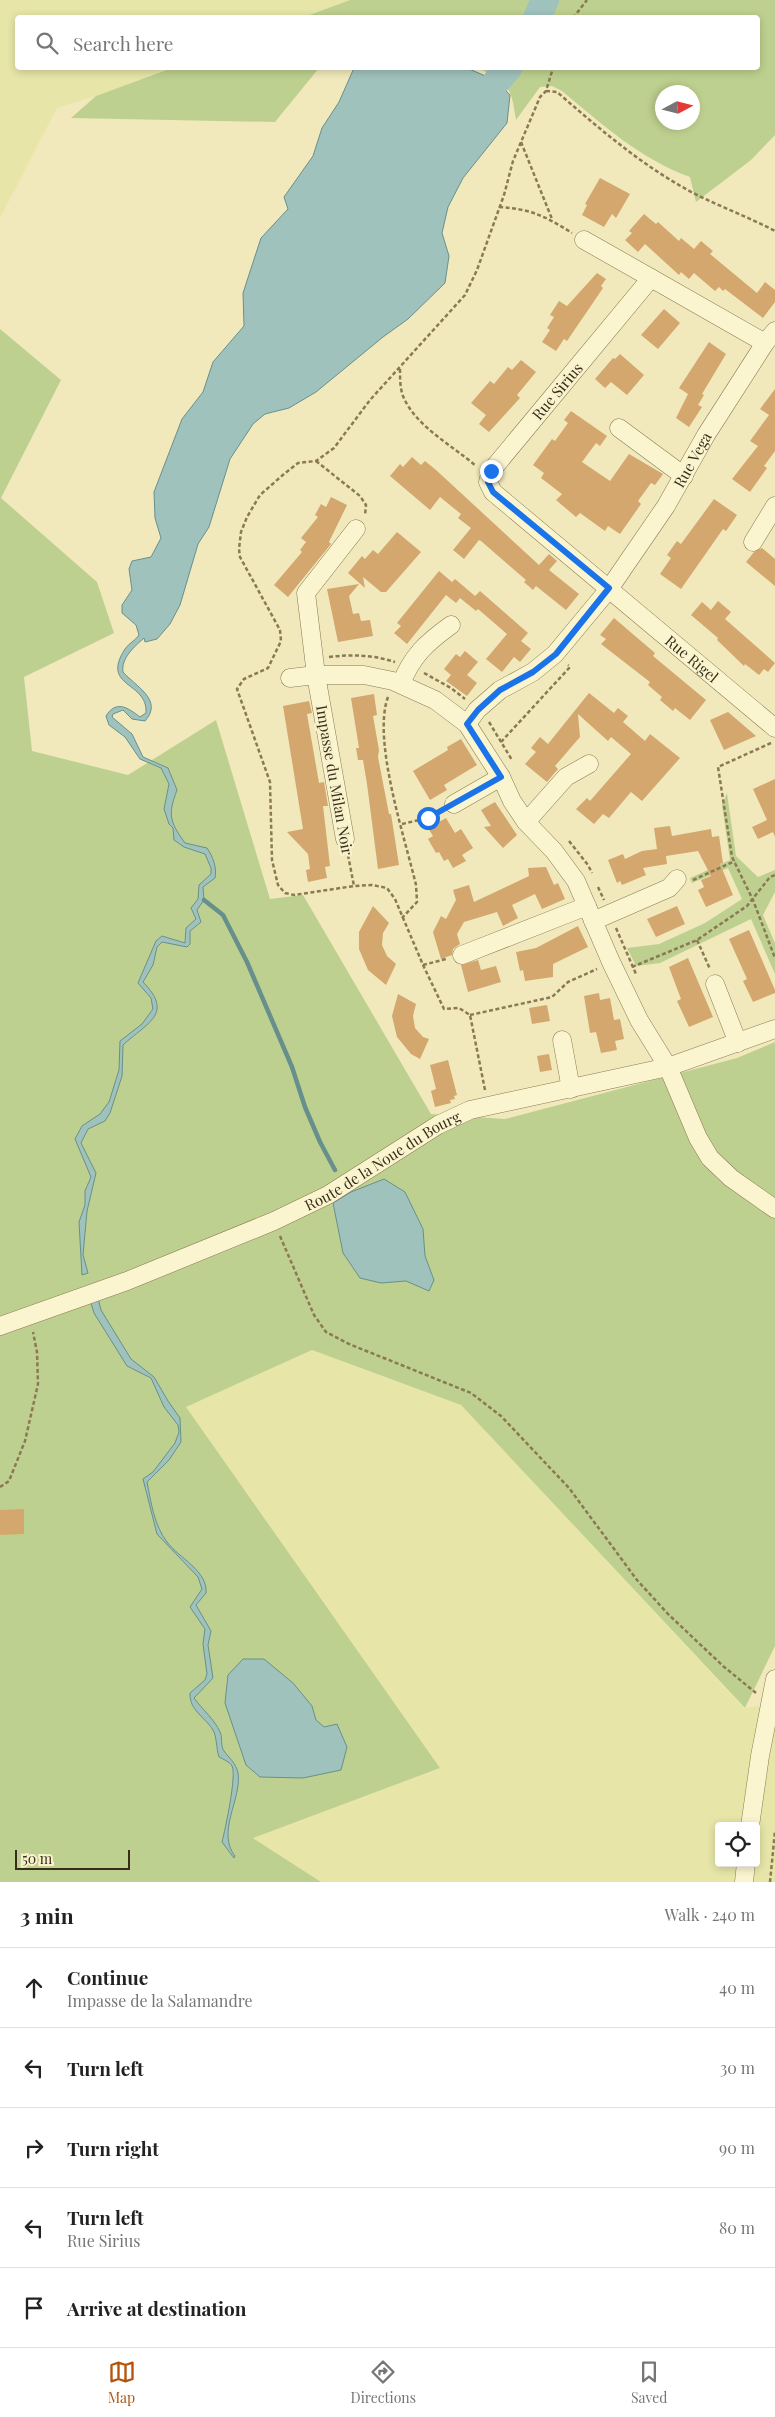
<!DOCTYPE html>
<meta charset="utf-8">
<style>
:root{--surface:#fff;--page:#f6f6f6;--text:#222;--muted:#767676;--line:#e0e0e0;--accent:#b45309}
body{margin:0;font-family:"Playfair Display",serif;background:var(--page);color:var(--text)}
.controls{position:absolute;right:15px;bottom:15px;display:grid;overflow:hidden;border-radius:5px;box-shadow:0 2px 8px #0003}
.controls button{width:45px;height:45px;display:grid;place-items:center;padding:0;border:0;border-bottom:1px solid var(--line);background:var(--surface);color:var(--text);font:25px sans-serif}
.compass{position:absolute;left:655px;top:85px;width:45px;height:45px;border-radius:50%;background:var(--surface);box-shadow:0 2px 8px #0003;rotate:83deg}
.scale{position:absolute;left:15px;bottom:12px;width:115px;box-sizing:border-box;padding-left:5px;border:2px solid #382d1a;border-top:0;font-size:14px;line-height:18px;white-space:nowrap;color:#382d1a;-webkit-text-stroke:4px #f8f2cc;paint-order:stroke}
.stop{position:absolute;width:15px;height:15px;margin:-11px;border:4px solid #1a73e8;border-radius:50%;background:#fff}
.stop.end{background:#1a73e8;border-color:#fff;box-shadow:0 1px 5px #0008}
.list{margin:0;padding:0;list-style:none}
h2{display:flex;justify-content:space-between;align-items:center;height:65px;margin:0;padding:0 20px;font-size:21px}
h2 small{font-size:16px;font-weight:400;color:var(--muted)}
.list li{display:grid;grid-template-columns:32px 1fr auto;gap:15px;align-items:center;box-sizing:border-box;height:80px;padding:0 20px;border-top:1px solid var(--line)}
.list b{display:block;font-size:19px;white-space:nowrap}
.list p{margin:0;font-size:16px;white-space:nowrap;color:var(--muted)}
.list em{font-size:16px;font-style:normal;color:var(--muted)}
.icon{flex:none;width:28px;height:28px;fill:none;stroke:currentColor;stroke-width:2;stroke-linecap:round;stroke-linejoin:round}
.map{position:relative;flex:none;width:775px;height:1882px;overflow:hidden}
.search{position:absolute;background:var(--surface);box-shadow:0 2px 8px #0003;left:15px;right:15px;top:15px;height:55px;display:flex;align-items:center;gap:12px;box-sizing:border-box;padding:0 18px;border-radius:5px;color:var(--muted);font-size:19px}
.sheet{height:465px;background:var(--surface)}
nav{display:flex;justify-content:space-around;align-items:center;box-sizing:border-box;height:70px;border-top:1px solid var(--line);background:var(--surface);font-size:14px;color:var(--muted)}
nav a{display:grid;justify-items:center;gap:2px}
nav .on{color:var(--accent)}
.map>svg:first-child{display:block}
.farmland{fill:#e7e6a8;fill-rule:evenodd}
.green{fill:#bed08f;fill-rule:evenodd}
.water{fill:#a0c2bd;stroke:#67908c}
.lines{fill:none;stroke-linecap:round;stroke-linejoin:round}
.stream{stroke:#67908c;stroke-width:4.5}
.river{stroke:#a0c2bd;stroke-width:28}
.building{fill:#d3a76e}
.minor-casing{stroke:#8a7954;stroke-width:19}
.path{stroke:#8a7954;stroke-width:2.5;stroke-dasharray:4 2.5;stroke-linecap:butt}
.minor{stroke:#fbf5cf;stroke-width:18}
.route{stroke:#1a73e8;stroke-width:6}
.labels{text-anchor:middle;dominant-baseline:central;stroke-width:4.5;stroke-linejoin:round;paint-order:stroke}
.street-label{font-size:15px;fill:#382d1a;stroke:#f8f2cc}
</style>
<div class="map">
<svg width="775" height="1882" viewBox="0 0 775 1882">
<rect width="100%" height="100%" fill="#f1e9bc"/>
<g class="farmland">
<path d="M0 0H350L304 17 18 18V68H172L96 96 57 108 0 218Z"/>
<path d="M312 1350 461 1405 744 1708 775 1704V1882H321L253 1838 440 1768 185 1407ZM719 1826H756V1863H719Z"/>
</g>
<g class="green">
<path d="M350 0H775V135L751 160 696 202 690 177C640 159 602 124 562 91L552 86 540 87 516 120C511 87 509 82 478 68H758V18L304 17ZM692 92V122H662V92Z"/>
<path d="M172 68H319L275 122 71 118 96 96Z"/>
<path d="M0 329 61 380 1 498 97 582 114 633 24 677 32 751 128 775 216 720 270 899 303 895 431 1114 505 1119 737 1058 775 1042V1646L745 1708 461 1405 312 1350 186 1407 440 1768 253 1838 321 1882H0Z"/>
<path d="M727 793 736 856 758 877 775 870V892L763 915 775 943V974L751 919 660 963 636 966 627 948 659 944 705 923 742 899 728 868 692 883 690 878 730 860 722 805Z"/>
</g>
<g class="water">
<path d="M354 68H467L497 81 510 95 507 123 463 178 448 207 442 233 449 256 445 283 408 319 383 337 316 392 289 408 265 414 253 424 230 459 209 527 198 544 180 605 170 624 157 639 145 642 144 638C134 647 121 658 123 672 135 686 164 700 145 721L132 719 123 710 113 714 112 717 132 734 143 757 168 768 177 790C168 814 169 821 185 843L207 848C213 857 217 867 215 878L203 887 204 900 197 910 201 922 190 931V944L187 947 162 942 157 947 153 965 143 982C174 1014 148 1022 123 1045L122 1076 110 1113 105 1121 88 1129 81 1143 96 1173 87 1211 83 1255 88 1273 82 1275 79 1222 85 1205V1191L91 1177 75 1139 82 1126 100 1114 109 1102 119 1070 120 1041 142 1024 153 1009 151 998 138 983 156 941 162 936 185 943 186 928 196 919 191 908 198 899 199 885 211 874V868L205 854 184 847 174 840 173 828 169 824 164 809 169 784 161 768 140 759 125 737 109 725 106 716C116 700 127 707 140 717L146 713C148 681 100 688 125 649 129 643 135 641 139 635L136 625 122 613V605L132 590 129 569 132 561 151 557 161 538 155 518 154 492 182 419 203 392 213 362 244 326 243 293 261 238 288 209 284 197 313 156 322 128 339 102Z"/>
<path d="M384 1179 405 1192 423 1229 425 1256 434 1280 429 1291 406 1281 381 1283 360 1278 343 1253 333 1203 351 1192Z"/>
<path d="M89 1297 98 1298 101 1310 131 1359 154 1377 168 1401 180 1418 181 1442 169 1460 147 1482C151 1502 154 1525 167 1542 179 1558 208 1571 206 1593L196 1605 211 1631 208 1645 213 1678 194 1698C202 1709 215 1720 220 1732 223 1738 220 1745 224 1751 229 1758 236 1763 238 1773 242 1799 216 1832 235 1856L234 1858 222 1842C225 1830 237 1775 232 1766 230 1762 223 1759 219 1757 216 1748 217 1737 213 1730 205 1717 189 1710 190 1693L205 1680 207 1674 203 1644 205 1629 190 1607 202 1589 198 1577 157 1534 143 1479 153 1472 175 1443 179 1432 178 1425 164 1407 151 1378 127 1366 94 1313Z"/>
<path d="M243 1659H264L293 1683 312 1706 316 1720 324 1727 337 1724 347 1747 341 1770 303 1778 260 1777 246 1765 225 1703 228 1675Z"/>
</g>
<g class="lines">
<path class="stream" d="M204 900 223 915 247 962 292 1067 305 1107 320 1142 335 1170"/>
<g class="river">
<path d="M537 18 545 0"/>
<path d="M497 81 508 68"/>
</g>
</g>
<g class="building">
<path d="M600 178 630 194 616 218 612 214 604 227 582 215 587 205 585 204Z"/>
<path d="M644 214 656 224 658 222 679 241 681 238 694 249 701 241 713 251 710 254 757 293 765 282 775 290V302L763 318 725 289 723 291 719 287 715 291 694 273 689 279 681 272 679 275 645 244 638 252 625 240 632 233 629 231Z"/>
<path d="M597 273 606 279 601 286 603 288 567 341 564 339 556 351 542 342 550 330 547 328 554 317 550 315 559 301 567 306Z"/>
<path d="M664 309 680 323 658 349 641 335Z"/>
<path d="M709 342 726 354 702 394 704 395 698 405 702 407 689 427 676 418 688 394 679 388Z"/>
<path d="M620 354 644 375 627 395 611 382 605 388 595 379 613 358 615 359Z"/>
<path d="M521 360 536 372 517 395 520 398 489 432 479 424 486 415 471 403 490 381 494 384 508 367 512 370Z"/>
<path d="M775 389V451L764 466 767 468 750 492 732 479 758 446 750 441 769 415 760 409Z"/>
<path d="M571 411 607 436 600 446 596 443 582 462 610 481 629 454 663 474 655 485 651 483 638 501 641 504 620 534 608 526 605 531 580 513 576 517 556 500 562 494 541 478 544 473 533 465 552 439 555 441 568 423 564 420Z"/>
<path d="M412 457 421 465 425 461 436 470 539 565 549 554 557 561 549 570 579 594 566 610 536 586 533 590 524 582 526 580 481 541 479 540 464 559 453 550 471 528 458 518 461 514 440 497 430 510 390 476 400 464 403 467Z"/>
<path d="M331 497 347 505 329 542 331 544 288 597 274 585 302 552 300 550 306 542 301 538 318 517 315 515 321 504 326 507Z"/>
<path d="M714 499 737 515 726 531 723 529 681 589 660 574 671 558 667 555 677 541 681 544Z"/>
<path d="M397 532 421 552 386 592H381L363 577 365 588 348 573 362 556 365 559 373 550 378 554Z"/>
<path d="M762 548 775 559V586L746 562 754 552Z"/>
<path d="M439 571 452 582 455 579 475 596 480 591 528 633 521 641 531 649 520 662 514 657 502 672 486 659 507 634 478 609 476 611 460 598 456 603 446 595 407 644 394 633 401 626 397 623Z"/>
<path d="M359 584 349 596 353 614 359 613 361 621 370 620 373 636 338 642 327 589Z"/>
<path d="M718 601 731 612 725 619 775 663 768 672 764 669 759 675 745 664 744 666 717 640 718 638 691 615 702 602 711 610Z"/>
<path d="M614 618 655 653 653 656 706 700 690 720 675 708 673 711 660 700 662 697 648 685 650 682 601 644 606 639 600 635Z"/>
<path d="M465 651 478 662 467 675 477 683 467 696 446 681 451 675 444 669 456 654 460 657Z"/>
<path d="M589 693 614 713 618 708 628 716 623 722 645 741 650 734 680 758 642 801 631 792 609 818 603 814 594 824 576 809 587 798 590 801 631 754 611 737 608 741 578 714 580 737 555 766 558 769 547 782 525 764 536 752 531 748 540 737 548 744Z"/>
<path d="M374 694 377 715 373 716 379 750 378 757 389 814H391L399 865 378 869 367 784 363 760H358L356 748H359L351 698Z"/>
<path d="M309 701 312 713 307 714 319 783 324 782 328 806H323L330 866 325 867 327 878 308 882 306 870 310 869 308 854 287 832 303 829 283 706Z"/>
<path d="M728 712 756 736 724 750 710 720Z"/>
<path d="M461 739 477 765 444 785 447 790 430 800 413 771 448 750 447 747Z"/>
<path d="M775 779V837L773 832 758 839 752 827 767 820 753 789Z"/>
<path d="M495 802 517 835 503 848 484 827 491 826 481 810Z"/>
<path d="M446 818 455 833 461 829 473 848 462 855 466 861 453 868 448 859 444 861 439 852 436 853 428 839 433 836 428 828Z"/>
<path d="M670 826 672 836 711 829 712 837 719 836 723 863 720 864 733 895 706 907 698 890 704 887 701 880 711 876 698 851 666 856 667 864 643 868 646 875 622 885 620 881 617 883 608 860 623 854 625 859 642 851 657 849 654 828Z"/>
<path d="M546 867 554 885 558 883 565 899 542 909 535 894 512 905 518 918 503 926 497 912 464 922 457 934 460 944 453 949 452 955 441 959 433 932 441 916 446 919 456 900 453 890 469 885 474 902 529 876 528 868Z"/>
<path d="M373 906 389 923 383 933 382 945 387 956 396 964 386 985 368 970 359 949V932Z"/>
<path d="M677 906 685 924 656 937 647 919Z"/>
<path d="M578 926 588 947 553 964V977L525 981 523 970 520 971 516 952 536 948Z"/>
<path d="M749 930 775 990V993L753 1002 743 981 747 979 729 939Z"/>
<path d="M688 958 713 1017 689 1027 677 1001 681 999 669 967Z"/>
<path d="M478 960 481 970 496 966 501 982 468 992 461 965Z"/>
<path d="M599 993 600 1000 610 998 614 1020 620 1019 624 1039 615 1041 617 1050 601 1053 596 1032 590 1033 584 996Z"/>
<path d="M398 994 416 1004 413 1016 415 1028 423 1037 429 1039 420 1059 411 1054 397 1037 392 1016Z"/>
<path d="M547 1005 550 1021 532 1024 529 1008Z"/>
<path d="M549 1054 552 1070 540 1072 537 1056Z"/>
<path d="M448 1060 457 1095 454 1096 455 1099 450 1100 451 1103 435 1107 431 1091 436 1089 430 1065Z"/>
<path d="M24 1509V1534L0 1535V1510Z"/>
</g>
<g class="lines">
<g class="minor-casing">
<g id="minor">
<path d="M584 240 651 278"/>
<path id="s1" d="M765 343 651 278 491 471 488 482 493 492 775 728"/>
<path d="M619 428 684 476"/>
<path d="M753 542 775 506"/>
<path d="M290 678 316 675H364L393 681 435 700 467 724 501 777 512 801 526 822 554 851 576 881 611 962 639 1020 668 1067 698 1138 710 1158 731 1178 775 1209"/>
<path d="M401 684C412 656 426 643 451 625"/>
<path id="s2" d="M467 724 477 710 500 690 533 672 555 654 609 589 666 506 706 435 765 343 775 331"/>
<path d="M454 804 501 777"/>
<path d="M526 822 566 777 589 764"/>
<path d="M345 839 316 675 306 593 356 529"/>
<path d="M593 921 669 888 677 879"/>
<path d="M462 955 587 906"/>
<path d="M715 984 738 1043"/>
<path d="M562 1040 571 1089"/>
<path id="s3" d="M0 1326 127 1281 274 1221 328 1195 438 1125 470 1110 668 1067 775 1029"/>
<path d="M750 1826 760 1756 775 1679"/>
<path d="M744 1882 746 1863"/>
</g>
</g>
<g class="path">
<path d="M573 18 587 0"/>
<path d="M546 91 557 92C602 131 646 169 699 196 724 208 750 218 775 231"/>
<path d="M521 142 552 219"/>
<path d="M499 207C531 209 545 216 572 233"/>
<path d="M400 369C400 378 400 388 403 396 415 426 453 446 476 466"/>
<path d="M316 461 360 496 366 505 365 515"/>
<path d="M329 657C352 654 373 655 395 662"/>
<path d="M424 673 451 688 465 699"/>
<path d="M388 697C372 740 405 838 416 885L417 902 402 918"/>
<path d="M489 722 512 760"/>
<path d="M501 742 570 667 568 665"/>
<path d="M771 743 718 767 732 857 753 900 775 958"/>
<path d="M402 824 428 818 441 811"/>
<path d="M569 841 588 865 592 873"/>
<path d="M348 855 354 886"/>
<path d="M693 880 735 861"/>
<path d="M598 887 604 900"/>
<path d="M616 928 636 974"/>
<path d="M697 940 710 969"/>
<path d="M423 965 446 959"/>
<path d="M632 967 697 940 747 906 770 877 775 875"/>
<path d="M470 1015 552 997 568 982 597 969"/>
<path d="M485 1090 470 1015 459 1008 444 1009 423 965 395 899 387 888 372 885 354 886 294 895 285 893 278 885 272 860 270 782 237 689 244 679 268 668 281 641 280 630 240 557 239 549 241 532 247 517 260 495 284 474 298 463 316 461 334 448 370 400 465 295 477 270 504 195 513 161 540 97 546 91 553 68"/>
<path d="M280 1236 314 1315 326 1332 349 1344 471 1393 501 1416 569 1488 637 1580 668 1614 723 1666 756 1693"/>
<path d="M0 1487 9 1481 25 1441 38 1384 37 1352 33 1332"/>
<path d="M770 1882 775 1831"/>
</g>
<use href="#minor" class="minor"/>
</g>
<g class="lines">
<path class="route" d="M428 818 501 777 467 724 478 710 500 690 533 672 556 654 609 588 493 492 488 482 491 471"/>
</g>
<g class="labels">
<g class="street-label">
<text transform="translate(557 391) rotate(-50)">Rue Sirius</text>
<text stroke="none"><textPath href="#s2" startOffset="352">Rue Vega</textPath></text>
<text stroke="none"><textPath href="#s1" startOffset="664">Rue Rigel</textPath></text>
<text transform="translate(335 780) rotate(80)">Impasse du Milan Noir</text>
<text stroke="none"><textPath href="#s3" startOffset="418">Route de la Noue du Bourg</textPath></text>
</g>
</g>
</svg>
<div class="controls">
<button><svg class="icon" aria-label="locate" viewBox="0 0 24 24"><circle cx="12" cy="12" r="6"/><path d="M12 2v4M12 18v4M2 12h4M18 12h4"/></svg></button>
</div>
<svg class="compass" viewBox="-18 -18 36 36"><path d="M0-13l5 13h-10z" fill="#e53935"/><path d="M0 13l5-13h-10z" fill="#767676"/></svg>
<div class="scale">50 m</div>
<div class="stop" style="left:428px;top:818px"></div>
<div class="stop end" style="left:491px;top:471px"></div>
<div class="search"><svg class="icon" aria-label="search" viewBox="0 0 24 24"><circle cx="10" cy="10" r="6"/><path d="M15 15l6 6"/></svg>Search here</div>
</div>
<section class="sheet">
<h2>3 min<small>Walk · 240 m</small></h2>
<ul class="list">
<li><svg class="icon" aria-label="ahead" viewBox="0 0 24 24"><path d="M12 20V5M6 11l6-6 6 6"/></svg><div><b>Continue</b><p>Impasse de la Salamandre</p></div><em>40 m</em></li>
<li><svg class="icon" aria-label="left" viewBox="0 0 24 24"><path d="M17 20v-9H6M10 6l-5 5 5 5"/></svg><div><b>Turn left</b></div><em>30 m</em></li>
<li><svg class="icon" aria-label="right" viewBox="0 0 24 24"><path d="M7 20v-9h11M14 6l5 5-5 5"/></svg><div><b>Turn right</b></div><em>90 m</em></li>
<li><svg class="icon" aria-label="left" viewBox="0 0 24 24"><path d="M17 20v-9H6M10 6l-5 5 5 5"/></svg><div><b>Turn left</b><p>Rue Sirius</p></div><em>80 m</em></li>
<li><svg class="icon" aria-label="arrive" viewBox="0 0 24 24"><path d="M6 21V4h12l-3 4 3 4H6"/></svg><div><b>Arrive at destination</b></div></li>
</ul>
</section>
<nav>
<a class="on"><svg class="icon" aria-label="map" viewBox="0 0 24 24"><path d="M3 6l6-2 6 2 6-2v14l-6 2-6-2-6 2zM9 4v14M15 6v14"/></svg>Map</a>
<a><svg class="icon" aria-label="directions" viewBox="0 0 24 24"><path d="M12 3l9 9-9 9-9-9zM9 14v-3h6M13 9l2 2-2 2"/></svg>Directions</a>
<a><svg class="icon" aria-label="saved" viewBox="0 0 24 24"><path d="M7 4h10v16l-5-4-5 4z"/></svg>Saved</a>
</nav>
